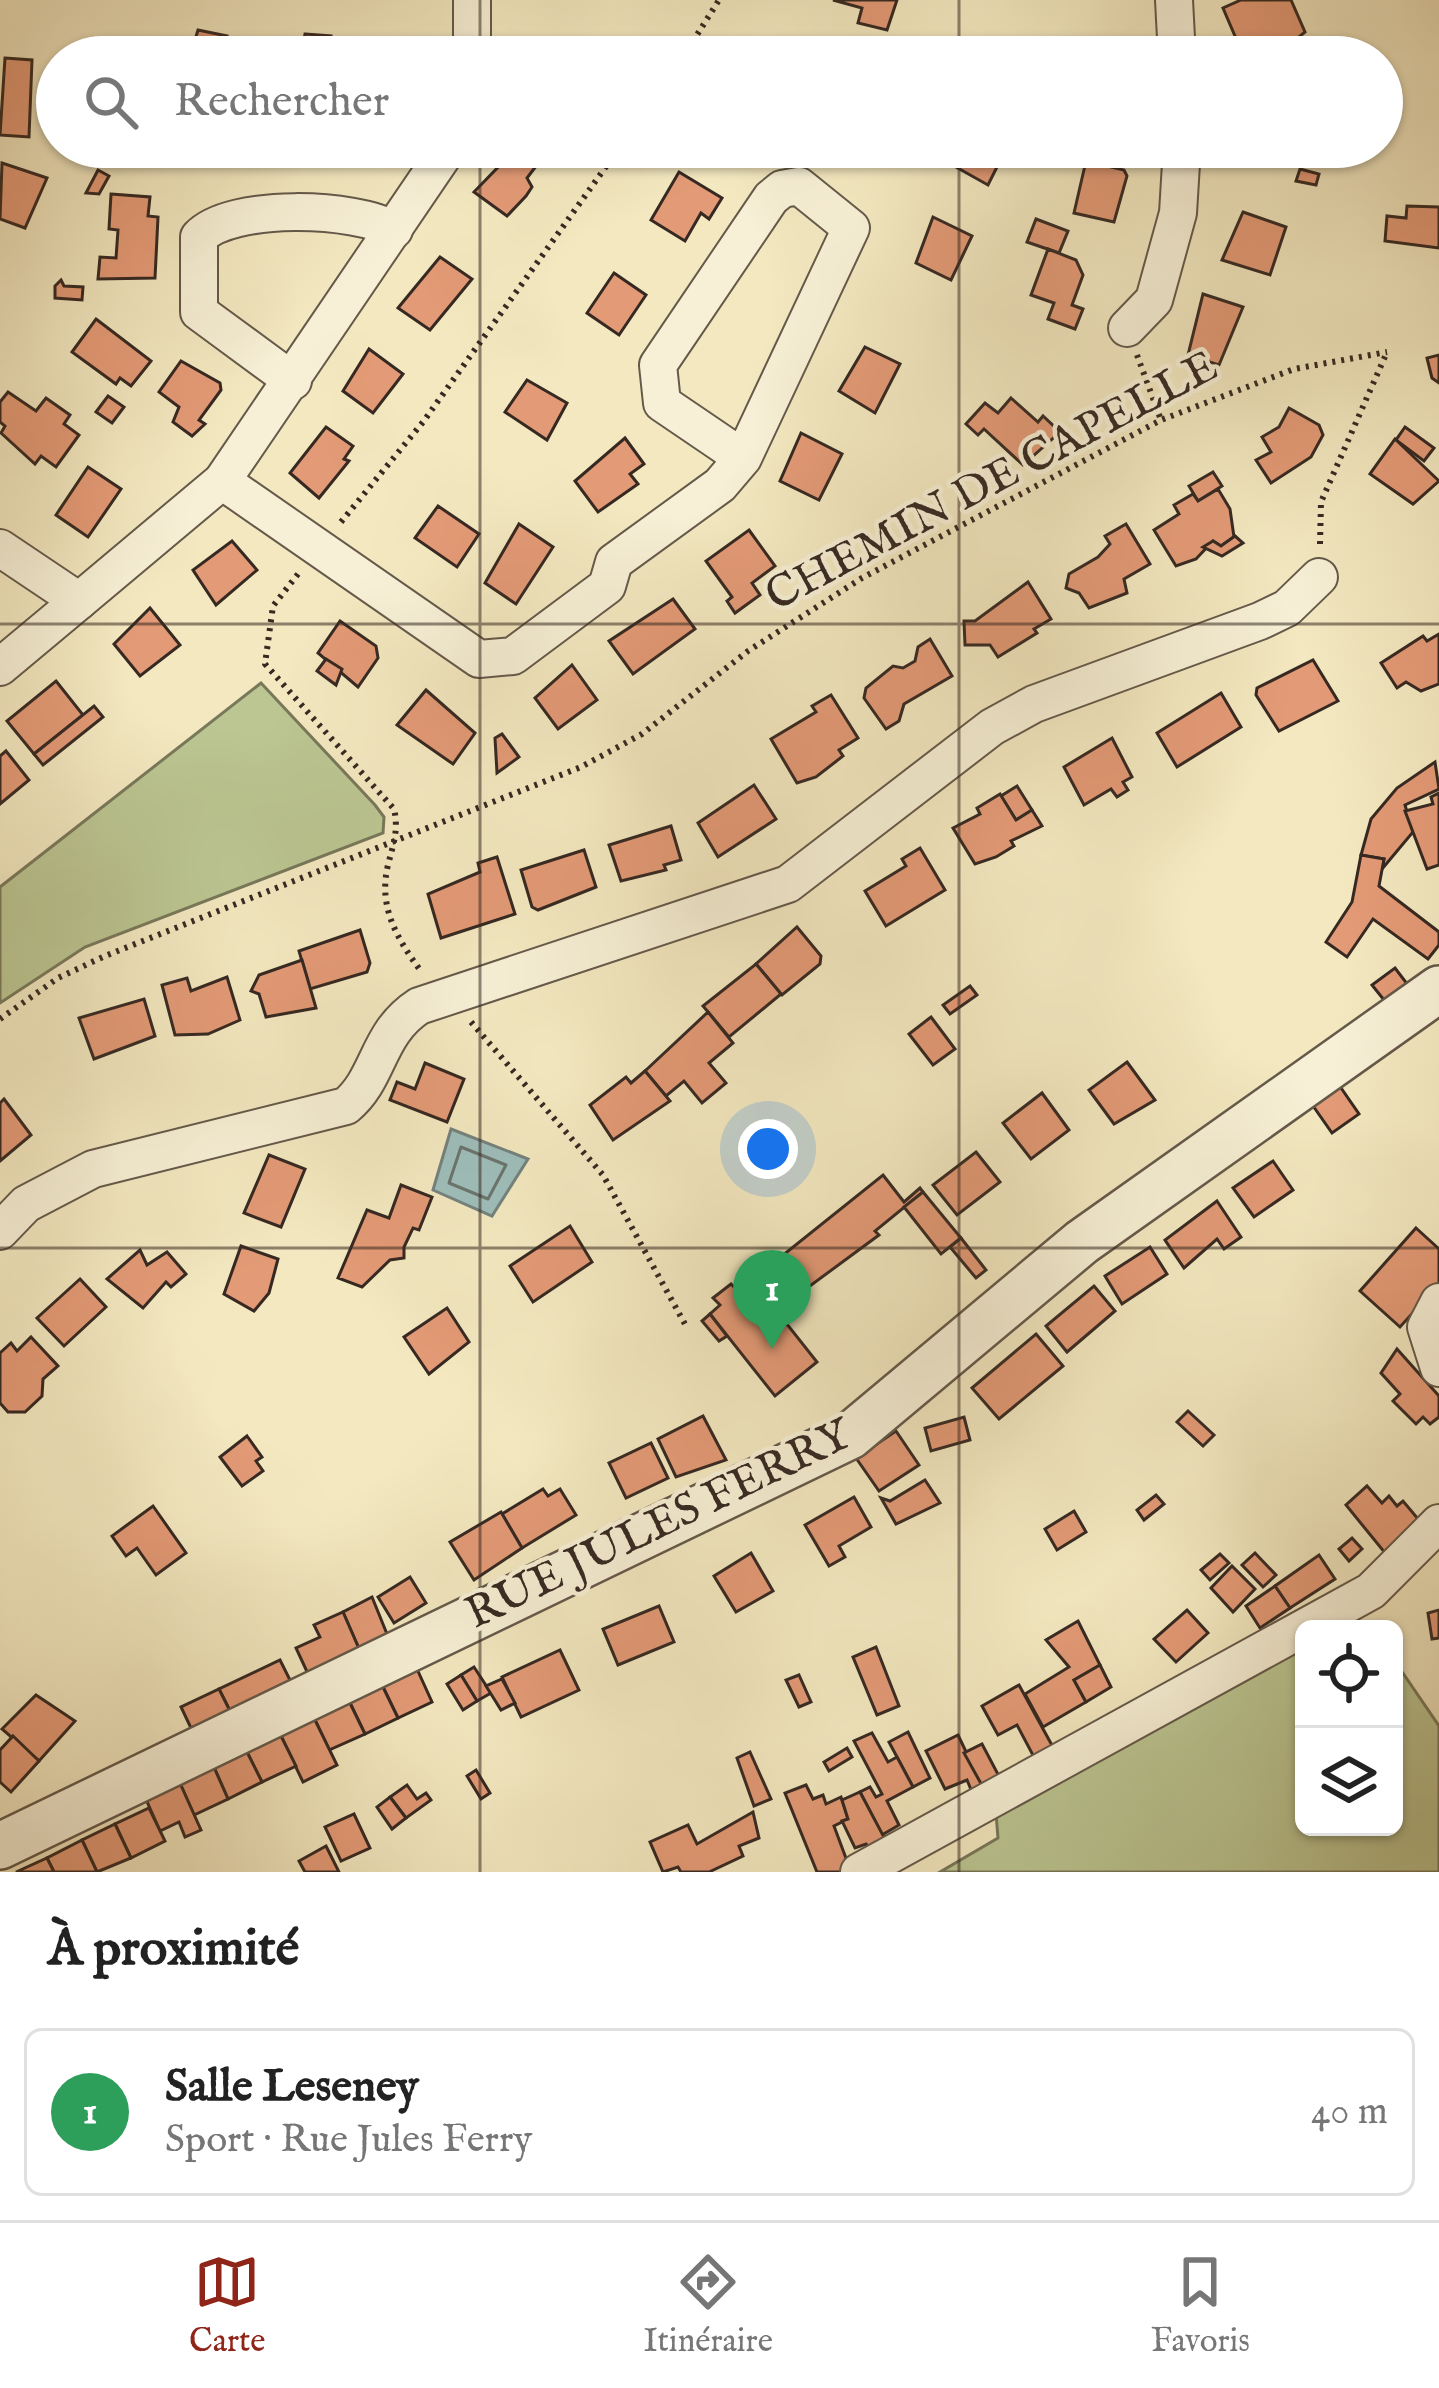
<!DOCTYPE html>
<html lang="fr">
<meta charset="utf-8">
<style>
:root{--surface:#fff;--page:#f6f6f6;--text:#222;--muted:#767676;--line:#e0e0e0;--accent:#8f2418}
body{margin:0;font-family:"IM FELL English",serif;background:var(--page);color:var(--text)}
.controls{position:absolute;right:36px;bottom:36px;display:grid;overflow:hidden;border-radius:18px;box-shadow:0 3px 9px #0004}
.controls button{width:108px;height:108px;display:grid;place-items:center;padding:0;border:0;border-bottom:3px solid var(--line);background:var(--surface);color:var(--text);font:60px sans-serif}
.you{position:absolute;left:768px;top:1149px;width:42px;height:42px;margin:-30px;border:9px solid #fff;border-radius:50%;background:#1a73e8;box-shadow:0 0 0 18px #1a73e833}
.badge{display:grid;place-items:center;width:78px;height:78px;border-radius:50%;background:var(--accent);color:#fff;font-size:39px;font-weight:700}
.pin{position:absolute;translate:-50% -99px;filter:drop-shadow(0 3px 6px #0008)}
.pin::after{content:'';position:absolute;top:63px;width:42px;height:36px;background:inherit;clip-path:polygon(0 0,100% 0,50% 100%)}
.list{margin:0;padding:0;list-style:none}
h2{display:flex;justify-content:space-between;align-items:center;height:156px;margin:0;padding:0 48px;font-size:51px}
h2 small{font-size:39px;font-weight:400;color:var(--muted)}
.list li{display:grid;grid-template-columns:78px 1fr auto;gap:36px;align-items:center;box-sizing:border-box;height:168px;margin:0 24px 24px;padding:0 24px;border:3px solid var(--line);border-radius:18px}
.list b{display:block;font-size:45px;white-space:nowrap}
.list p{margin:0;font-size:39px;white-space:nowrap;color:var(--muted)}
.list em{font-size:39px;font-style:normal;color:var(--muted)}
.icon{flex:none;width:66px;height:66px;fill:none;stroke:currentColor;stroke-width:2;stroke-linecap:round;stroke-linejoin:round}
.map{position:relative;flex:none;width:1439px;height:1872px;overflow:hidden}
.search{position:absolute;background:var(--surface);box-shadow:0 3px 9px #0004;left:36px;right:36px;top:36px;height:132px;display:flex;align-items:center;gap:30px;box-sizing:border-box;padding:0 42px;border-radius:66px;color:var(--muted);font-size:45px}
.sheet{height:348px;background:var(--surface)}
nav{display:flex;justify-content:space-around;align-items:center;box-sizing:border-box;height:168px;border-top:3px solid var(--line);background:var(--surface);font-size:33px;color:var(--muted)}
nav a{display:grid;justify-items:center;gap:6px}
nav .on{color:var(--accent)}
.map>svg:first-child{display:block}
.green{fill:#bbc692;stroke:#78785a;stroke-width:3}
.water{fill:#9ebebb;stroke:#74827e;stroke-width:3}
.lines{fill:none;stroke-linecap:round;stroke-linejoin:round}
.shore{stroke:#6a746e;stroke-width:3}
.building{fill:#e39a76;stroke:#362922;stroke-width:3}
.minor-casing{stroke:#65594a;stroke-width:40}
.tertiary-casing{stroke:#65594a;stroke-width:50}
.path{stroke:#362922;stroke-width:6;stroke-dasharray:3 6;stroke-linecap:butt}
.minor{stroke:#f7f0d6;stroke-width:36}
.tertiary{stroke:#f7f0d6;stroke-width:45}
.grid{fill:none;stroke:#362922;stroke-width:3;stroke-opacity:0.55}
.labels{text-anchor:middle;dominant-baseline:central;stroke-width:9;stroke-linejoin:round;paint-order:stroke}
.street-label{font-size:45px;fill:#362922;stroke:#f7f0d6}
</style>
<div class="map">
<svg width="1439" height="1872" viewBox="0 0 1439 1872">
<rect width="100%" height="100%" fill="#f3e8c0"/>
<filter id="stains"><feTurbulence type="fractalNoise" baseFrequency=".00167" numOctaves="4"/><feColorMatrix values="0 0 0 0 .2 0 0 0 0 .09 0 0 0 0 .02 0 0 0 .5 -.17"/></filter>
<radialGradient id="worn" r=".72"><stop offset=".6" stop-color="#630" stop-opacity="0"/><stop offset="1" stop-color="#630" stop-opacity=".3"/></radialGradient>
<g class="green">
<path d="M261 683 375 805 384 817 383 833 85 947 0 1003V887Z"/>
<path d="M1304 1646V1827H1394V1660L1439 1726V1872H940L998 1838 996 1813Z"/>
</g>
<path class="water" d="M451 1129 528 1159 492 1216 433 1190Z"/>
<g class="lines">
<path class="shore" d="M461 1147 506 1165 488 1199 449 1183Z"/>
</g>
<g class="building">
<path d="M833 0H897L887 30 858 23 862 8Z"/>
<path d="M1241 0H1291L1305 32 1287 47 1280 41 1252 54 1238 43 1223 8Z"/>
<path d="M198 30 227 36 225 47 195 40Z"/>
<path d="M305 34 331 36 330 52 302 51Z"/>
<path d="M1089 44H1129L1130 57H1089Z"/>
<path d="M5 58 32 60 29 137 0 135Z"/>
<path d="M503 147H529L543 157 527 178 532 187 526 196 507 216 474 192 502 163 495 157Z"/>
<path d="M1001 147 1006 149 988 185 922 148Z"/>
<path d="M1086 161 1124 170 1127 176 1114 222 1074 213Z"/>
<path d="M2 163 47 178 25 228 0 219Z"/>
<path d="M1300 169 1319 174 1316 185 1296 181Z"/>
<path d="M98 170 109 176 99 194 86 193Z"/>
<path d="M679 172 722 198 709 219 701 213 685 241 651 220Z"/>
<path d="M111 194 150 197 148 216 158 217 155 278 98 279 100 257 116 258 118 230 109 229Z"/>
<path d="M1407 206 1439 207V248L1385 241 1387 216 1406 218Z"/>
<path d="M1243 212 1286 227 1270 275 1222 260Z"/>
<path d="M933 217 972 236 951 280 916 263Z"/>
<path d="M1036 219 1068 231 1059 253 1027 242Z"/>
<path d="M1048 249 1076 260 1083 275 1072 305 1083 309 1075 329 1048 319 1054 303 1031 295Z"/>
<path d="M440 257 472 279 430 330 398 308Z"/>
<path d="M614 273 646 295 619 335 587 313Z"/>
<path d="M61 280 64 286 83 287 82 300 55 298V286Z"/>
<path d="M1203 294 1243 307 1219 365 1188 355Z"/>
<path d="M96 319 151 361 131 386 120 378 116 384 72 352Z"/>
<path d="M865 347 900 364 875 413 839 391Z"/>
<path d="M369 349 403 374 373 413 343 391Z"/>
<path d="M1439 355V383L1432 378 1427 358Z"/>
<path d="M181 361 220 383 221 390 199 420 205 424 192 436 173 422 179 407 159 392Z"/>
<path d="M527 380 567 403 547 440 505 412Z"/>
<path d="M8 392 36 411 46 398 70 415 64 424 79 435 56 467 41 456 35 464 1 433 5 426 0 422V402Z"/>
<path d="M108 396 124 407 112 423 96 412Z"/>
<path d="M1011 398 1038 422 1043 416 1060 432 1023 465 984 429 978 435 966 424 985 403 998 413Z"/>
<path d="M1289 408 1319 425 1323 435 1311 457 1271 483 1256 460 1271 452 1262 437 1279 427Z"/>
<path d="M326 427 353 446 344 459 349 461 319 498 290 473Z"/>
<path d="M1405 427 1434 448 1424 461 1396 440Z"/>
<path d="M801 433 842 454 819 500 780 481Z"/>
<path d="M625 438 644 464 630 474 638 484 598 512 575 481Z"/>
<path d="M1395 439 1439 481 1413 504 1370 474Z"/>
<path d="M88 467 121 489 88 537 56 515Z"/>
<path d="M1213 472 1222 486 1198 501 1189 486Z"/>
<path d="M1218 489 1230 509 1234 537 1221 546 1213 541 1196 559 1176 566 1154 530 1179 514 1174 505 1193 494 1198 501Z"/>
<path d="M438 506 479 534 457 567 415 538Z"/>
<path d="M519 524 553 547 516 604 485 583Z"/>
<path d="M1126 524 1150 564 1124 579 1127 593 1089 608 1079 593 1066 588 1069 574 1098 557 1110 544 1105 536Z"/>
<path d="M749 530 775 566 752 583 760 595 735 613 727 601 732 597 706 561Z"/>
<path d="M1235 536 1243 543 1222 556 1203 547 1213 541 1221 546Z"/>
<path d="M232 541 257 570 216 605 193 570Z"/>
<path d="M1028 582 1051 619 1034 629 1037 633 998 657 990 645H965L964 621H975Z"/>
<path d="M673 599 695 629 633 674 609 641Z"/>
<path d="M150 608 180 645 140 676 114 644Z"/>
<path d="M340 621 376 646 378 658 358 687 318 653Z"/>
<path d="M1439 634V684L1421 691 1406 682 1397 688 1381 663 1423 636 1427 641Z"/>
<path d="M930 639 952 676 904 704 899 721 886 729 864 698 866 688 893 666 903 668 915 661 918 647Z"/>
<path d="M326 659 342 669 336 685 317 671Z"/>
<path d="M1313 660 1338 701 1279 731 1256 695 1257 688Z"/>
<path d="M572 665 597 700 558 729 535 698Z"/>
<path d="M56 681 83 715 34 754 7 721Z"/>
<path d="M426 690 475 733 453 764 397 725Z"/>
<path d="M1221 693 1241 727 1177 767 1157 733Z"/>
<path d="M831 695 858 738 839 750 843 756 816 777 797 783 771 739 816 712 812 706Z"/>
<path d="M94 706 103 717 43 765 34 754Z"/>
<path d="M502 734 519 757 497 773 495 738Z"/>
<path d="M1112 738 1132 777 1123 782 1128 790 1117 797 1111 789 1084 805 1064 767Z"/>
<path d="M6 751 29 780 0 804V756Z"/>
<path d="M1435 762 1439 789 1405 805 1413 832 1382 869 1384 859 1361 855 1371 819 1397 788Z"/>
<path d="M754 785 776 819 718 857 698 823Z"/>
<path d="M1017 786 1032 810 1016 820 1001 796Z"/>
<path d="M1439 793V865L1427 869 1405 811 1433 804 1431 797Z"/>
<path d="M1000 794 1016 820 1032 810 1042 826 1011 841 1014 846 996 857 975 864 953 828 980 814 977 808Z"/>
<path d="M671 826 681 860 664 865 666 870 621 881 609 845Z"/>
<path d="M920 848 945 890 886 926 865 891 906 866 902 859Z"/>
<path d="M584 850 596 887 538 910 532 907 521 870Z"/>
<path d="M1361 855 1384 859 1379 886 1439 932V945L1428 959 1373 919 1347 957 1326 942 1352 902Z"/>
<path d="M497 857 515 914 441 938 428 894 480 872 478 863Z"/>
<path d="M797 927 821 956 820 964 782 995 756 964Z"/>
<path d="M360 930 370 963 367 972 310 989 299 951Z"/>
<path d="M302 960 316 1008 266 1017 259 994 251 991 259 975Z"/>
<path d="M756 964 781 994 729 1037 703 1006Z"/>
<path d="M1395 968 1408 985 1388 1005 1372 985Z"/>
<path d="M227 977 240 1020 208 1034 175 1035 162 985 187 978 191 991Z"/>
<path d="M970 986 977 995 950 1014 943 1005Z"/>
<path d="M144 999 155 1036 94 1059 79 1018Z"/>
<path d="M708 1012 733 1043 709 1063 726 1083 702 1103 684 1081 666 1096 645 1071Z"/>
<path d="M931 1017 955 1049 933 1065 909 1034Z"/>
<path d="M1127 1062 1155 1100 1114 1124 1089 1090Z"/>
<path d="M425 1063 464 1079 447 1122 390 1100 397 1082 415 1089Z"/>
<path d="M645 1071 670 1101 613 1140 590 1105 626 1077 631 1083Z"/>
<path d="M1339 1085 1359 1114 1332 1133 1311 1103Z"/>
<path d="M1042 1093 1069 1130 1031 1159 1003 1123Z"/>
<path d="M4 1099 31 1135 0 1161V1103Z"/>
<path d="M976 1152 1000 1182 957 1215 933 1185Z"/>
<path d="M269 1155 305 1169 281 1227 244 1213Z"/>
<path d="M1273 1161 1293 1190 1254 1217 1233 1188Z"/>
<path d="M883 1175 904 1202 920 1188 923 1192 875 1231 879 1235 776 1311 752 1280Z"/>
<path d="M401 1185 432 1197 419 1230 413 1228 404 1247V1258L390 1260 362 1287 338 1278 367 1210 389 1218Z"/>
<path d="M923 1192 961 1238 941 1254 904 1207Z"/>
<path d="M1217 1201 1241 1237 1224 1249 1217 1239 1184 1268 1165 1240Z"/>
<path d="M570 1226 592 1262 533 1302 510 1266Z"/>
<path d="M1416 1228 1439 1249V1284L1400 1327 1360 1291Z"/>
<path d="M961 1238 986 1270 976 1278 950 1247Z"/>
<path d="M241 1246 278 1259 269 1293 254 1311 224 1294Z"/>
<path d="M1150 1247 1167 1274 1122 1304 1105 1276Z"/>
<path d="M140 1250 147 1265 167 1252 186 1274 171 1287 166 1282 143 1308 107 1279Z"/>
<path d="M80 1279 106 1307 64 1346 37 1318Z"/>
<path d="M752 1280 817 1362 775 1396 710 1314 720 1305 713 1298 731 1284 738 1291Z"/>
<path d="M1094 1286 1115 1311 1067 1352 1046 1326Z"/>
<path d="M447 1308 469 1342 429 1374 404 1337Z"/>
<path d="M710 1314 727 1336 719 1341 702 1321Z"/>
<path d="M1036 1334 1063 1366 999 1419 972 1388Z"/>
<path d="M31 1337 58 1366 43 1379 42 1396 25 1412H8L0 1403V1353L11 1343 17 1351Z"/>
<path d="M1397 1349 1439 1396V1417L1430 1424 1423 1417 1416 1424 1393 1401 1400 1394 1381 1373Z"/>
<path d="M1188 1411 1214 1435 1203 1446 1177 1422Z"/>
<path d="M703 1416 726 1460 676 1477 658 1439Z"/>
<path d="M964 1417 970 1440 931 1451 925 1428Z"/>
<path d="M896 1431 919 1465 879 1491 856 1458Z"/>
<path d="M247 1436 262 1457 256 1461 263 1471 242 1486 220 1457Z"/>
<path d="M651 1443 668 1478 626 1498 609 1463Z"/>
<path d="M925 1480 940 1503 896 1524 881 1498 890 1501Z"/>
<path d="M1367 1486 1382 1503 1389 1496 1397 1506 1403 1501 1424 1526 1390 1559 1346 1505Z"/>
<path d="M543 1489 548 1496 560 1489 576 1515 522 1548 502 1514Z"/>
<path d="M1156 1495 1164 1504 1144 1520 1137 1510Z"/>
<path d="M854 1497 871 1527 839 1546 845 1557 829 1566 805 1525Z"/>
<path d="M153 1506 186 1553 156 1575 137 1548 126 1556 112 1536Z"/>
<path d="M1074 1511 1086 1532 1057 1550 1045 1529Z"/>
<path d="M501 1512 522 1548 474 1580 450 1542Z"/>
<path d="M1352 1538 1362 1549 1349 1561 1339 1549Z"/>
<path d="M751 1553 773 1591 736 1612 714 1576Z"/>
<path d="M1255 1553 1276 1575 1263 1587 1242 1565Z"/>
<path d="M1220 1554 1229 1563 1210 1580 1201 1570Z"/>
<path d="M1319 1555 1335 1579 1290 1608 1275 1586Z"/>
<path d="M1232 1566 1255 1589 1233 1612 1211 1588Z"/>
<path d="M410 1577 426 1603 394 1623 378 1597Z"/>
<path d="M1275 1586 1290 1608 1260 1628 1246 1606Z"/>
<path d="M372 1597 389 1639 360 1651 343 1612Z"/>
<path d="M659 1606 674 1642 618 1665 603 1629Z"/>
<path d="M1187 1610 1208 1633 1176 1662 1154 1639Z"/>
<path d="M1439 1610V1638L1432 1639 1428 1613Z"/>
<path d="M343 1612 360 1651 309 1676 296 1648 320 1637 314 1625Z"/>
<path d="M1078 1621 1100 1665 1074 1680 1086 1702 1043 1727 1025 1694 1069 1667 1046 1640Z"/>
<path d="M876 1647 899 1706 877 1715 853 1657Z"/>
<path d="M560 1650 579 1690 521 1717 502 1677Z"/>
<path d="M280 1660 292 1684 231 1713 219 1689Z"/>
<path d="M1100 1665 1111 1687 1086 1702 1074 1680Z"/>
<path d="M474 1667 491 1693 477 1701 461 1675Z"/>
<path d="M417 1669 432 1702 398 1718 382 1685Z"/>
<path d="M461 1675 477 1701 463 1710 447 1684Z"/>
<path d="M799 1675 811 1702 799 1707 786 1680Z"/>
<path d="M502 1679 515 1703 501 1710 486 1686Z"/>
<path d="M382 1685 398 1718 365 1734 349 1701Z"/>
<path d="M1019 1685 1054 1749 1035 1759 1017 1725 998 1735 982 1706Z"/>
<path d="M219 1689 231 1713 191 1728 181 1707Z"/>
<path d="M36 1695 75 1721 39 1761 2 1729Z"/>
<path d="M349 1701 365 1734 329 1750 314 1718Z"/>
<path d="M314 1718 337 1765 303 1782 280 1734Z"/>
<path d="M908 1732 930 1778 913 1787 889 1742Z"/>
<path d="M872 1733 888 1762 897 1757 913 1787 887 1801 899 1825 882 1835 860 1792 870 1787 876 1797 882 1794 854 1741Z"/>
<path d="M280 1734 296 1766 262 1782 246 1750Z"/>
<path d="M958 1735 983 1787 972 1792 967 1780 945 1789 926 1751Z"/>
<path d="M13 1736 39 1761 11 1792 0 1782V1750Z"/>
<path d="M982 1744 1001 1780 984 1789 964 1753Z"/>
<path d="M847 1748 852 1757 829 1771 824 1762Z"/>
<path d="M246 1750 262 1782 228 1799 213 1765Z"/>
<path d="M750 1752 771 1799 754 1806 737 1758Z"/>
<path d="M213 1765 228 1799 194 1815 179 1781Z"/>
<path d="M476 1770 490 1793 481 1799 467 1776Z"/>
<path d="M179 1781 201 1830 185 1837 179 1822 160 1831 145 1797Z"/>
<path d="M407 1785 417 1799 426 1793 431 1800 406 1818 390 1797Z"/>
<path d="M806 1785 813 1799 823 1795 826 1804 841 1797 845 1809 848 1819 834 1826 850 1869 844 1872H817L785 1793Z"/>
<path d="M860 1792 886 1841 870 1849 866 1844 855 1848 842 1821 848 1819 842 1800Z"/>
<path d="M390 1797 406 1818 392 1829 377 1807Z"/>
<path d="M149 1808 165 1841 131 1858 115 1824Z"/>
<path d="M753 1812 759 1838 739 1846 743 1856 709 1872H681L678 1867 663 1872 650 1842 688 1825 697 1844Z"/>
<path d="M354 1814 370 1848 341 1861 325 1827Z"/>
<path d="M115 1824 131 1858 97 1872 82 1840Z"/>
<path d="M82 1840 97 1872H54L47 1858Z"/>
<path d="M326 1846 339 1872H305L299 1861Z"/>
<path d="M47 1858 54 1872H16L27 1867Z"/>
</g>
<g class="lines">
<g class="minor-casing">
<g id="minor">
<path d="M1174 0 1177 57"/>
<path d="M472 57V0"/>
<path d="M1127 328 1154 300 1178 213 1182 147"/>
<path d="M293 381 199 312V237C231 203 356 207 394 230"/>
<path d="M222 481 479 659 513 656 607 586 614 562 720 485 743 458 851 228 799 186 782 189 771 198 658 365 662 403 743 458"/>
<path d="M0 548 79 601 222 481 449 147"/>
<path d="M0 667 79 601"/>
<path d="M0 1231 26 1204 93 1169 346 1106C380 1078 376 1034 419 1006L788 884 992 727 1034 704 1260 621 1287 608 1319 577"/>
<path d="M1439 1302 1426 1327 1439 1368"/>
<path d="M859 1872 1371 1591 1439 1523"/>
</g>
</g>
<g class="tertiary-casing">
<path id="tertiary" d="M0 1846 850 1436 1082 1242 1439 989"/>
</g>
<g class="path">
<path d="M683 57 719 0"/>
<path d="M1137 355 1161 420"/>
<path d="M341 522 423 422 620 147"/>
<path d="M1320 544 1321 502 1387 352"/>
<path d="M298 574 273 606 265 664 394 809C399 830 393 845 388 865 378 906 396 937 420 970"/>
<path d="M0 1019 58 978 105 956 581 767 642 734 748 651 862 578 1161 420 1294 369 1387 352"/>
<path d="M471 1022 603 1175 686 1326"/>
</g>
<use href="#minor" class="minor"/>
<use href="#tertiary" class="tertiary"/>
</g>
<path class="grid" d="M480 0V57M959 0V57M480 147V1872M959 147V1872M0 624H1439M0 1248H1439"/>
<g class="labels">
<g class="street-label">
<text transform="translate(992 482) rotate(-28)">CHEMIN DE CAPELLE</text>
<text transform="translate(659 1525) rotate(-26)">RUE JULES FERRY</text>
</g>
</g>
<rect width="100%" height="100%" filter="url(#stains)"/>
<rect width="100%" height="100%" fill="url(#worn)"/>
</svg>
<div class="controls">
<button><svg class="icon" aria-label="locate" viewBox="0 0 24 24"><circle cx="12" cy="12" r="6"/><path d="M12 2v4M12 18v4M2 12h4M18 12h4"/></svg></button>
<button><svg class="icon" aria-label="layers" viewBox="0 0 24 24"><path d="M12 4l9 5-9 5-9-5zM3 14l9 5 9-5"/></svg></button>
</div>
<div class="you"></div>
<div class="pin badge" style="left:772px;top:1349px;background:#2e9e5b">1</div>
<div class="search"><svg class="icon" aria-label="search" viewBox="0 0 24 24"><circle cx="10" cy="10" r="6"/><path d="M15 15l6 6"/></svg>Rechercher</div>
</div>
<section class="sheet">
<h2>À proximité<small></small></h2>
<ul class="list">
<li><span class="badge" style="background:#2e9e5b">1</span><div><b>Salle Leseney</b><p>Sport · Rue Jules Ferry</p></div><em>40 m</em></li>
</ul>
</section>
<nav>
<a class="on"><svg class="icon" aria-label="map" viewBox="0 0 24 24"><path d="M3 6l6-2 6 2 6-2v14l-6 2-6-2-6 2zM9 4v14M15 6v14"/></svg>Carte</a>
<a><svg class="icon" aria-label="directions" viewBox="0 0 24 24"><path d="M12 3l9 9-9 9-9-9zM9 14v-3h6M13 9l2 2-2 2"/></svg>Itinéraire</a>
<a><svg class="icon" aria-label="saved" viewBox="0 0 24 24"><path d="M7 4h10v16l-5-4-5 4z"/></svg>Favoris</a>
</nav>
